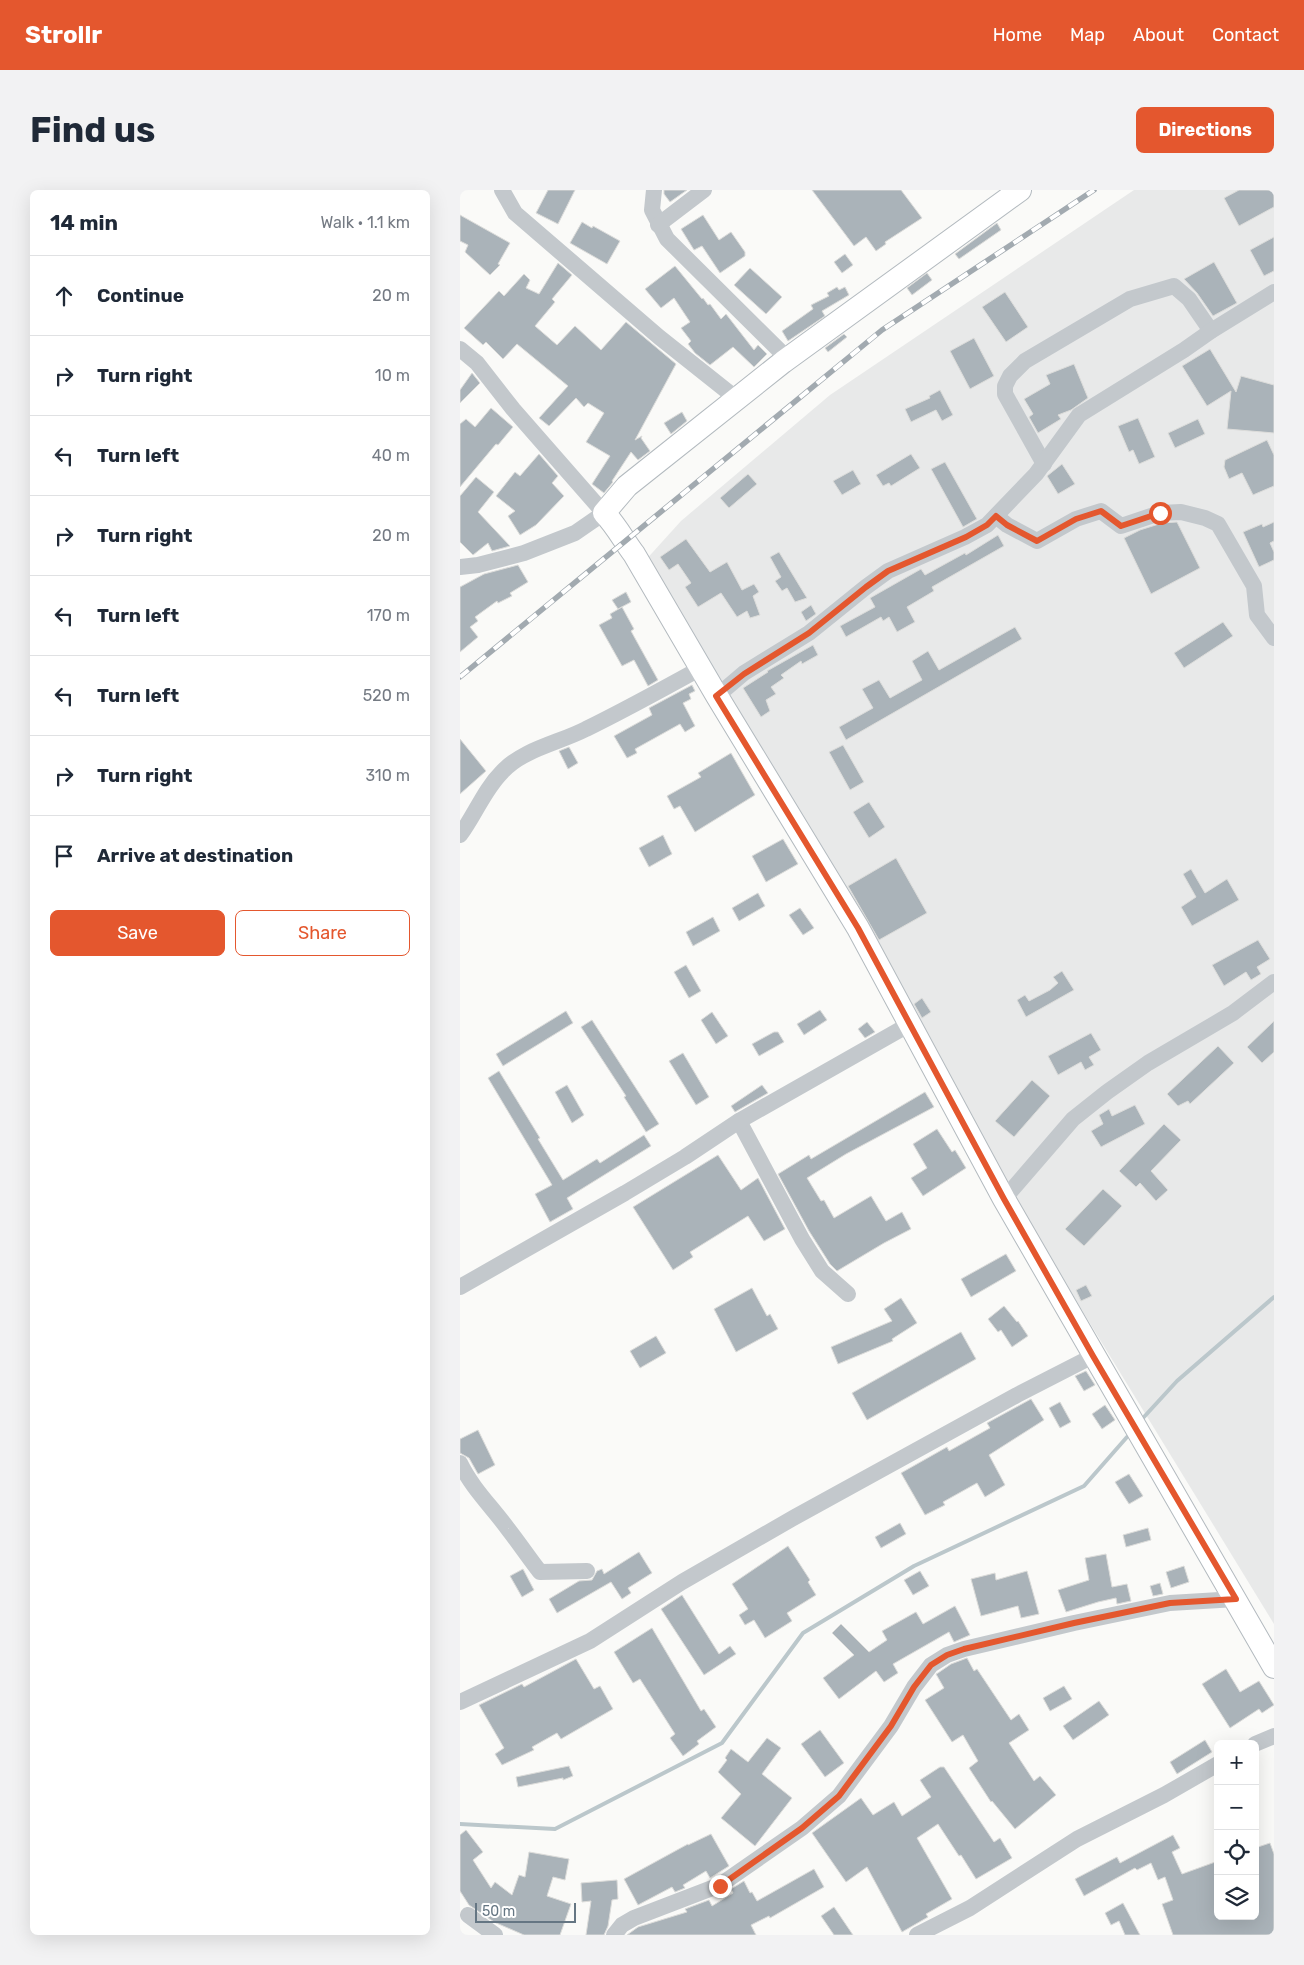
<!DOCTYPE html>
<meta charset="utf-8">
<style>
:root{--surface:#fff;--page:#f2f2f3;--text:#1f2937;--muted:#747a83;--line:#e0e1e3;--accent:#e4572e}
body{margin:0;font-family:Rubik,sans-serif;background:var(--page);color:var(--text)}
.controls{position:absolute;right:15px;bottom:15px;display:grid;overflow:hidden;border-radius:8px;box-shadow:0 5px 20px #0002}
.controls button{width:45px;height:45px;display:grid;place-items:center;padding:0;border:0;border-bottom:1px solid var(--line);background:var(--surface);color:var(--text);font:25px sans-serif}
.scale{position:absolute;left:15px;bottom:12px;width:101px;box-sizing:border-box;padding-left:5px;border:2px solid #657683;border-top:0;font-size:14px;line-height:18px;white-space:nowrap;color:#657683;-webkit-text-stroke:4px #fff;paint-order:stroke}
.stop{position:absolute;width:15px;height:15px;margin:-11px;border:4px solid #e4572e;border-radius:50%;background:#fff}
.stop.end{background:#e4572e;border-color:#fff;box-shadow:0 1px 5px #0008}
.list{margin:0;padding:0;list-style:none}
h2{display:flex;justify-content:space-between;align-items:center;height:65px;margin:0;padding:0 20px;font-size:21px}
h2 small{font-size:16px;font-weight:400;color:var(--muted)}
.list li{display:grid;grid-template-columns:32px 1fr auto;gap:15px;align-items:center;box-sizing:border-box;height:80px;padding:0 20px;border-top:1px solid var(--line)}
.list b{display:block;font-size:19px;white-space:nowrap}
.list em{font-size:16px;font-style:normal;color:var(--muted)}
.actions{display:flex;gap:10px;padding:15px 20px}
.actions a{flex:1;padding:11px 0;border:1px solid var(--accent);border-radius:8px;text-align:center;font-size:18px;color:var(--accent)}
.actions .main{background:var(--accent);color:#fff}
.icon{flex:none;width:28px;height:28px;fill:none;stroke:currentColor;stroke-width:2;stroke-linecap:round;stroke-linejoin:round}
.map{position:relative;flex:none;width:814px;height:1745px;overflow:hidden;border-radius:8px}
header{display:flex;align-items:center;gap:30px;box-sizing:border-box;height:70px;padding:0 25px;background:var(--accent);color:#fff}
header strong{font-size:24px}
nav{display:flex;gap:28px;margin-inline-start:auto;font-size:18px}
.intro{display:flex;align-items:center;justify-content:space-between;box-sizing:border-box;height:120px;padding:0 30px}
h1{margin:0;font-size:35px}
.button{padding:12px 22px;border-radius:8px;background:var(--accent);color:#fff;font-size:18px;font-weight:700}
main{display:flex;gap:30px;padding:0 30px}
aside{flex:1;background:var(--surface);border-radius:8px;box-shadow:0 5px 20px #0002}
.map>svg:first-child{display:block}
.built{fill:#e8e9e9}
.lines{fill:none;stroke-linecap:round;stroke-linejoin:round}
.stream{stroke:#bbc7cb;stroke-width:4}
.building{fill:#aab3b9;stroke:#dcdcda}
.secondary-casing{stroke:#b3babf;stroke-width:24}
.street{stroke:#c3c8cc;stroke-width:16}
.secondary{stroke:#fff;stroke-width:22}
.rail-casing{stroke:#a2aab0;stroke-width:5.5}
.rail{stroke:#fff;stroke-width:4;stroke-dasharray:11;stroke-linecap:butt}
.route{stroke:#e4572e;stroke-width:6}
</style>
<header>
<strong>Strollr</strong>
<nav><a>Home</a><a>Map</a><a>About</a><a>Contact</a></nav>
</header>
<div class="intro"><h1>Find us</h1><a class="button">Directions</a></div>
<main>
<aside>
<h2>14 min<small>Walk · 1.1 km</small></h2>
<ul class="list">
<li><svg class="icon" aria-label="ahead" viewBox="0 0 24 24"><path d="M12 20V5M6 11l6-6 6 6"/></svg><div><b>Continue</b></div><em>20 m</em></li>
<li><svg class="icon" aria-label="right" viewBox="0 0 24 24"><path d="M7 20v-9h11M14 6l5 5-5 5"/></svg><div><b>Turn right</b></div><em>10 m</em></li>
<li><svg class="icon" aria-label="left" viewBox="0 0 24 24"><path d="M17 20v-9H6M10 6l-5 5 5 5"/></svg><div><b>Turn left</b></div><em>40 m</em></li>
<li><svg class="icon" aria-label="right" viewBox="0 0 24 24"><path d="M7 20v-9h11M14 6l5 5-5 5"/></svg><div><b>Turn right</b></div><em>20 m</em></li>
<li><svg class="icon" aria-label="left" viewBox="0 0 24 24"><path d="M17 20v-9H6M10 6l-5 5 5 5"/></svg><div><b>Turn left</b></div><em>170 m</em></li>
<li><svg class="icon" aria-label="left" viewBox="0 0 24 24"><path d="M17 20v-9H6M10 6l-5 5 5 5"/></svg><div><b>Turn left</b></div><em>520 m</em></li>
<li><svg class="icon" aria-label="right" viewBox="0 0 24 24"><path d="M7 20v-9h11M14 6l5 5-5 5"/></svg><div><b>Turn right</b></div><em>310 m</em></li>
<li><svg class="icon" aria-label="arrive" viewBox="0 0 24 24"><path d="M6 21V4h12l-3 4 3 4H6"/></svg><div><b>Arrive at destination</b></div></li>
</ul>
<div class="actions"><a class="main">Save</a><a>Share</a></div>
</aside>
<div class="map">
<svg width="814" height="1745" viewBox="0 0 814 1745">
<rect width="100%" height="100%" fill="#fafaf8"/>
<path class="built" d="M674 0H814V1434L623 1122 183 373 221 331 370 205Z"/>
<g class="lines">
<g class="stream">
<path d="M683 1228 717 1191 814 1107"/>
<path d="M0 1634 95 1639 262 1553 343 1443 454 1376 624 1296 667 1247"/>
</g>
</g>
<g class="building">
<path d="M88 0H115L98 34 76 23Z"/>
<path d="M204 0H227L210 12 204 4Z"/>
<path d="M352 0H441L462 28 425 52 426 54 416 61 406 47 394 56Z"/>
<path d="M779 0H814V17L779 36 764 8Z"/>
<path d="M0 25 50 53 38 74 40 75 30 85 5 62 8 55 0 51Z"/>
<path d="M243 25 259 50 271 42 285 62V66L260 83 242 56 234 60 221 39Z"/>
<path d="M122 32 132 38 133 36 160 51 147 74 110 53Z"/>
<path d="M537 33 541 40 499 69 495 64Z"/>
<path d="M814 47V81L804 86 790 60Z"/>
<path d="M385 64 393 75 382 83 374 72Z"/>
<path d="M754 72 777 113 753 126 737 103 724 89Z"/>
<path d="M98 73 112 85 92 109 95 112 75 136 97 155 115 136 141 160 166 132 216 174 175 250 182 246 181 248 190 261 178 270 171 262 152 291 153 292 144 303 132 294 150 266 126 252 144 223 128 213 124 217 116 208 89 236 79 228 108 196 57 154 43 169 26 152 23 155 4 138 39 101 44 106 64 84 70 90 66 98 79 104Z"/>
<path d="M215 76 242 109 243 108 248 115 250 114 261 129 266 124 294 160 298 155 307 164 294 177 273 157 250 175 235 163 228 154 231 151 221 138 230 132 214 108 201 118 185 99Z"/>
<path d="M290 78 322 107 306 124 274 95Z"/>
<path d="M467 83 472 90 452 105 447 98Z"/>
<path d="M377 97 379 100 385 97 389 105 362 121 365 126 328 151 322 141 353 119 351 115 369 106 367 103Z"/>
<path d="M545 102 568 137 546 152 522 117Z"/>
<path d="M384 144 387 147 368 162 365 158Z"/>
<path d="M514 148 534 186 510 199 490 161Z"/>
<path d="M750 159 776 202 781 186 814 195V243L767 239 771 201 747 216 722 176Z"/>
<path d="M614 174 628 208 611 220 598 225 601 229 578 243 569 227 573 224 564 209 590 194 586 185Z"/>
<path d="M12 183 20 193 0 213V200Z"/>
<path d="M480 200 493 225 482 231 476 220 451 232 445 219 470 208 469 206Z"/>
<path d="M31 218 53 237 38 255 36 254 0 297V234L6 229 15 237Z"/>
<path d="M222 222 227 231 211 244 204 233Z"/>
<path d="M678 228 695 267 679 274 673 260 669 262 658 236Z"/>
<path d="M738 229 745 244 715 258 708 243Z"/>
<path d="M807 250 814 265V296L793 305 782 283 769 289 764 277 765 270Z"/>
<path d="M79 264 98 286 92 293 104 306 76 335 60 345 48 326 55 321 36 306 55 282 60 286Z"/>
<path d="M451 264 460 278 431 296 429 293 423 296 416 285Z"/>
<path d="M485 272 517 329 503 337 471 279Z"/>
<path d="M602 274 615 294 598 304 587 286Z"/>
<path d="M393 280 401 294 382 305 373 291Z"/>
<path d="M288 284 297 294 269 318 260 308Z"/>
<path d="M16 287 34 302 18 322 50 356 32 361 28 353 13 365 0 352V306Z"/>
<path d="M717 332 740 378 691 404 664 348 680 340 702 333Z"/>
<path d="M814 332V351L810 353 814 362V370L799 377 783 342 802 334 803 337Z"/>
<path d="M538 345 544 356 472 397 474 401 447 417 455 432 437 442 429 427 423 431 421 427 386 447 380 436 415 417 410 408 461 379 465 385 505 363 506 365Z"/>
<path d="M226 349 250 382 267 372 282 400 294 394 299 402 293 406 300 425 290 428 287 421 277 427 261 403 238 417 225 397 231 393 218 374 209 380 200 367Z"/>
<path d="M319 362 339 395 347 408 335 412 327 398 322 401 315 391 321 387 310 367Z"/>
<path d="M58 375 68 392 50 403 52 406 38 413 37 411 15 427 18 431 10 437 18 447 0 462V397L24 384Z"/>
<path d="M166 402 171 412 158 419 152 410Z"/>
<path d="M351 415 356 424 346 431 341 422Z"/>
<path d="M162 417 174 439 171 441 198 490 188 496 174 470 162 476 139 435 152 428 150 424Z"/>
<path d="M763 432 773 446 724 478 714 463Z"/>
<path d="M555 437 562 449 386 550 379 537 413 518 402 499 419 490 430 508 462 490 452 471 468 461 479 480Z"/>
<path d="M353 455 358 465 342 474 341 471 321 485 324 488 311 497 316 504 306 510 310 521 301 527 283 498 308 482 307 481Z"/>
<path d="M232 495 235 501 229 504 231 509 223 513 235 536 225 542 220 534 175 559 177 563 167 568 154 546 192 525 189 518Z"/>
<path d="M0 549 26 581 0 604Z"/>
<path d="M383 555 404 592 390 600 369 562Z"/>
<path d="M109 557 118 573 108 579 99 561Z"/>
<path d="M271 563 295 605 235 642 220 616 214 619 207 606 241 587 238 583Z"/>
<path d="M409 612 425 637 409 648 393 622Z"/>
<path d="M203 645 212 664 189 677 179 658Z"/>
<path d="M323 649 338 674 306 692 292 666Z"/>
<path d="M436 668 467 723 419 750 388 696Z"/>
<path d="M731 679 745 703 767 689 779 710 732 736 721 717 736 707 723 684Z"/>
<path d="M298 703 305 716 279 731 272 718Z"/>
<path d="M340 718 354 738 343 745 329 725Z"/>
<path d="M253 727 260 741 233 756 226 742Z"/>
<path d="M798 750 810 769 797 777 801 784 791 790 786 782 764 796 752 775Z"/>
<path d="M226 775 241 801 229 808 214 782Z"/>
<path d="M602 781 614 800 566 827 557 810 565 805 569 811 590 800 598 793 593 787Z"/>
<path d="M462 808 471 822 462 828 454 814Z"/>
<path d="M360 820 367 830 344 845 337 834Z"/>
<path d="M106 821 113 833 43 876 36 864Z"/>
<path d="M252 822 268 846 256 854 241 830Z"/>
<path d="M132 830 199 934 186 942 164 907 166 906 121 837Z"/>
<path d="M814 831V862L802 873 787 857Z"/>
<path d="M407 832 415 842 405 848 398 839Z"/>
<path d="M314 842H318L324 852 299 866 292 854Z"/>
<path d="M631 843 641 860 629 867 634 875 625 880 621 872 598 885 588 866Z"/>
<path d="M758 856 774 873 730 914 728 911 718 916 707 904Z"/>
<path d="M223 863 249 907 236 915 209 871Z"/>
<path d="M39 881 80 948 78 949 103 990 137 969 140 973 184 945 191 956 107 1008 113 1019 90 1032 75 1004 92 995 28 888Z"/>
<path d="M572 890 590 906 554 947 535 931Z"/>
<path d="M107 895 124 925 112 933 95 902Z"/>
<path d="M302 895 308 903 275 922 271 916Z"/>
<path d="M465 902 474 917 386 964 347 988 361 1011 364 1010 374 1028 411 1006 426 1031 442 1022 451 1039 424 1053 377 1081 370 1074 349 1041 318 984 349 965 351 969Z"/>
<path d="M675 915 685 934 641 957 631 941 643 934 639 925 649 919 652 926Z"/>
<path d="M704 934 721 950 691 981 708 1000 696 1011 680 993 676 997 659 981Z"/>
<path d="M477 939 492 962 495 960 506 978 463 1006 451 988 467 978 453 954Z"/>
<path d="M258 965 281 1000 298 988 325 1039 304 1051 288 1026 230 1062 233 1067 213 1080 173 1017Z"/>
<path d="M643 999 662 1016 624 1056 605 1039Z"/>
<path d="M546 1064 556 1081 511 1107 501 1089Z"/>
<path d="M626 1095 632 1106 621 1111 616 1100Z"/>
<path d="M292 1098 307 1126 310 1124 318 1139 276 1162 254 1119Z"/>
<path d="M441 1108 457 1133 432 1149 433 1151 378 1174 371 1157 432 1131 424 1119Z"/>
<path d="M544 1116 557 1132 558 1131 568 1146 552 1157 541 1140 538 1142 528 1129Z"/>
<path d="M501 1142 516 1169 407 1230 392 1203Z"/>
<path d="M196 1146 206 1163 180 1178 170 1161Z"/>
<path d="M626 1181 635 1195 624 1201 615 1186Z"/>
<path d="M571 1209 584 1230 529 1265 545 1295 525 1307 517 1293 483 1312 485 1315 465 1325 441 1283 487 1257 489 1261 530 1238 527 1233Z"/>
<path d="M600 1212 611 1232 600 1238 589 1218Z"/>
<path d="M645 1215 655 1230 642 1239 632 1224Z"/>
<path d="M18 1240 35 1275 18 1284 9 1268 0 1263V1249Z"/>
<path d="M669 1284 683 1306 669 1314 655 1292Z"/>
<path d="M440 1333 446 1344 421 1358 415 1347Z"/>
<path d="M688 1338 691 1350 666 1357 663 1345Z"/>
<path d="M328 1356 350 1390 348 1392 356 1405 327 1423 332 1431 305 1448 294 1430 285 1435 279 1425 288 1419 272 1394Z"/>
<path d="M179 1362 192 1383 168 1398 171 1403 162 1409 151 1392 97 1423 89 1409 119 1391 132 1390 137 1381 142 1379 144 1384Z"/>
<path d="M646 1364 652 1397 667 1394 671 1411 657 1414 656 1408 638 1412 606 1422 598 1400 629 1390 625 1368Z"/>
<path d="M724 1376 729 1392 711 1398 706 1382Z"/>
<path d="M63 1379 74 1400 62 1407 50 1386Z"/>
<path d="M460 1381 469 1396 453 1405 444 1390Z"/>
<path d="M567 1381 579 1424 561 1428 558 1416 521 1426 511 1389 535 1383 536 1390Z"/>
<path d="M700 1393 703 1404 693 1406 690 1396Z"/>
<path d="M222 1405 259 1464 270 1456 276 1464 244 1485 201 1419Z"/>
<path d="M495 1416 510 1445 494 1452 489 1442 433 1474 438 1483 424 1492 416 1481 379 1509 363 1488 394 1465 372 1443 381 1434 409 1462 427 1450 422 1441 456 1422 463 1434Z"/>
<path d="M192 1438 241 1521 244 1519 256 1537 237 1551 239 1554 223 1566 210 1548 215 1544 180 1489 173 1493 154 1462Z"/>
<path d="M507 1468 514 1481 517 1479 551 1530 559 1524 569 1540 549 1553 574 1591 580 1586 596 1605 555 1639 532 1611 531 1612 509 1578 518 1571 503 1545 492 1552 465 1510 484 1498 476 1484 478 1483 491 1474Z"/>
<path d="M116 1469 134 1499 140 1496 153 1519 101 1549 97 1543 72 1557 74 1560 42 1575 35 1564 44 1558 19 1515 62 1494 64 1497Z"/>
<path d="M766 1479 780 1502 799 1491 814 1515 802 1523 799 1519 770 1538 742 1494Z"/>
<path d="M604 1496 612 1509 590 1521 583 1508Z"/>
<path d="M639 1511 649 1525 613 1550 603 1536Z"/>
<path d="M360 1540 384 1573 365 1587 341 1554Z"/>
<path d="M307 1548 321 1558 302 1584 332 1608 295 1656 261 1628 281 1604 258 1582 267 1570 265 1568 271 1559 288 1572Z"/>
<path d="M745 1550 752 1562 717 1584 710 1572Z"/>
<path d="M109 1576 113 1586 103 1590V1588L58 1597 56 1587Z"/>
<path d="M480 1577H484L534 1652 540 1648 552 1668 516 1689 501 1665 499 1666 478 1634 457 1648 492 1709 466 1724 468 1727 442 1742 407 1677 386 1692 352 1643 401 1608 413 1625 434 1612 442 1626 471 1607 460 1590Z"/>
<path d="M6 1640 23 1662 13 1670 31 1698 35 1692 52 1705 59 1685 65 1687 69 1662 109 1669 105 1690 93 1687 87 1706 111 1714 100 1745H64L34 1732 9 1715 0 1701V1645Z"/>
<path d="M251 1644 269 1676 250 1688 246 1681 223 1695 225 1698 215 1702 212 1697 178 1715 164 1689 228 1654V1655Z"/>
<path d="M713 1645 720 1658 712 1662 722 1684 758 1671V1726H795V1658L810 1653 814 1664V1745H713L702 1714 713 1710 705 1687 698 1690 691 1673 677 1680 675 1678 624 1706 615 1689 657 1667 660 1673Z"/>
<path d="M354 1679 364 1697 310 1728 309 1726 291 1735 296 1745H167L178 1737 227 1722 225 1719 249 1710 252 1716 273 1703 271 1699 284 1691 290 1703 292 1702 297 1711Z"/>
<path d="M157 1690 158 1709 152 1710 148 1736 144 1745H126L131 1711 122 1712 121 1693Z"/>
<path d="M663 1713 680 1745H665L659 1731 651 1735 645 1723Z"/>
<path d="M374 1717 393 1745H374L361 1726Z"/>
</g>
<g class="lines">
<g class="secondary-casing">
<path id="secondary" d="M560 0 323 172 167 296 144 323C156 335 164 351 174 364L257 506 398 738 544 1009 814 1477"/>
</g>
<g class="street">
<path d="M42 0 55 23 199 147 277 209"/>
<path d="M194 0 192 20 207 49 328 169"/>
<path d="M198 35 244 0"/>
<path d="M0 159 17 173 53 219 144 323 115 343 64 363 18 375 0 377"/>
<path d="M584 274 545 204V196L550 186 565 171 670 109 714 96 729 109 751 141"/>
<path d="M536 326 547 335 577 351 616 329 641 321 661 336 700 323 721 322 745 328 758 334 794 396 797 425 814 448"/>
<path d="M257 506 284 483 349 443 406 397 428 381 505 347 527 335 576 284 619 225 724 160 751 141 814 102"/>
<path d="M0 645C15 625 24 600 42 582 63 559 99 553 126 539 165 520 203 499 241 478"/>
<path d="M279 931 342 1049 362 1081 388 1104"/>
<path d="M544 1009 613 929 647 902 688 873 773 823 814 792"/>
<path d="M0 1097 165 1003 225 967 279 931 450 834"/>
<path d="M0 1273C12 1298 32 1317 48 1339 59 1353 69 1368 80 1382L127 1381"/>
<path d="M0 1512 130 1451 222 1392 335 1327 557 1205 633 1166"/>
<path d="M795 1554 814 1546"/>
<path d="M8 1725 35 1745"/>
<path d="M154 1745 162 1735 174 1728 260 1695 342 1638 379 1606 431 1536 454 1497 471 1475 487 1465 504 1459 614 1433 710 1413 776 1409"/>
<path d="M457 1745 510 1718 617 1649 704 1605 758 1574"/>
</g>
<use href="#secondary" class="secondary"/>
<g class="rail-casing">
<path id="rail" d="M0 487 422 140 634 0"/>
</g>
<use href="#rail" class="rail"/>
</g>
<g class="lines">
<path class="route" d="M260 1696 342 1638 379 1606 431 1536 454 1497 471 1475 487 1465 504 1459 614 1433 710 1413 776 1409 633 1166 544 1009 398 738 256 506 284 484 349 443 406 397 428 381 506 347 527 335 536 326 547 335 577 351 616 329 641 321 661 336 700 323"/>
</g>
</svg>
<div class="controls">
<button>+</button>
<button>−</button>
<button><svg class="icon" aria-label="locate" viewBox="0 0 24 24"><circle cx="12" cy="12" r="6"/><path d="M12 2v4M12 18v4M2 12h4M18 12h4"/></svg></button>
<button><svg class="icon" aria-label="layers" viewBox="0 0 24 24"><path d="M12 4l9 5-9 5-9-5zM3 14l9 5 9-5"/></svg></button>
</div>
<div class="scale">50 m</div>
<div class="stop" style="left:700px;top:323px"></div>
<div class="stop end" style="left:260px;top:1696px"></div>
</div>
</main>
